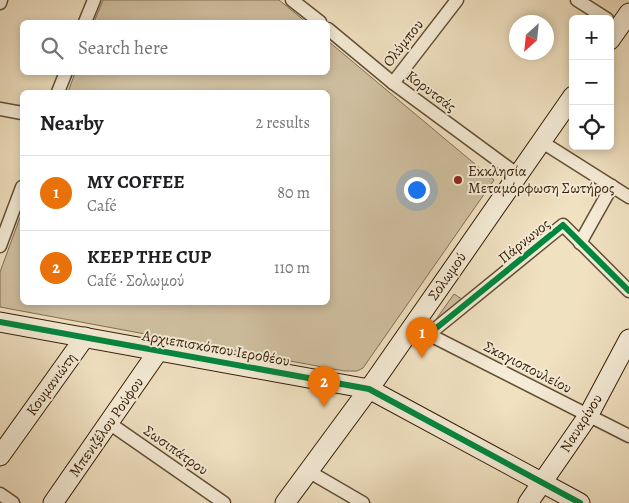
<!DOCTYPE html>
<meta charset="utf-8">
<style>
:root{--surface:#fff;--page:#f6f6f6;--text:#202124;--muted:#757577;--line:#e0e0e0;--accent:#d93025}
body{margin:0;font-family:Alegreya,serif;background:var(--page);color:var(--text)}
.controls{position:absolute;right:15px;top:15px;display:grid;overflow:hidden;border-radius:8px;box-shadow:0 2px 8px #0003}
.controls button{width:45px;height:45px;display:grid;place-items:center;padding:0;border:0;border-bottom:1px solid var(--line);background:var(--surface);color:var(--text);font:25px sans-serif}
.compass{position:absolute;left:509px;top:15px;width:45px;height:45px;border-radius:50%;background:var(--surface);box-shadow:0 2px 8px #0003;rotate:207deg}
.you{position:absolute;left:416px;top:189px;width:18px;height:18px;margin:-12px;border:4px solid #fff;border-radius:50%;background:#1a73e8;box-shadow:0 0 0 8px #1a73e833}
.badge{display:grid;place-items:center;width:32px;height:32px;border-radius:50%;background:var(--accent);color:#fff;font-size:16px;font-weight:700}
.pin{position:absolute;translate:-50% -41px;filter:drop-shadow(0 1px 2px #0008)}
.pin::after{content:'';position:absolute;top:26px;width:18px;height:15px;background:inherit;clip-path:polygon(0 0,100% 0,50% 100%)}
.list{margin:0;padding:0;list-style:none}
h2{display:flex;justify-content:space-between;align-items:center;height:65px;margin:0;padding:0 20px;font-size:21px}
h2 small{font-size:16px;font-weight:400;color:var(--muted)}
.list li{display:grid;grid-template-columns:32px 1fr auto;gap:15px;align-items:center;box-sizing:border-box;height:75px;padding:0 20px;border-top:1px solid var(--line)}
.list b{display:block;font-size:19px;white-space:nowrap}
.list p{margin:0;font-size:16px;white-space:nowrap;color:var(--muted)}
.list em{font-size:16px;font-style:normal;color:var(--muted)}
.icon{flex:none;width:28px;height:28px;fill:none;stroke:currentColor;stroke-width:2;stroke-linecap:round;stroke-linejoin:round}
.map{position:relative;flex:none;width:629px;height:503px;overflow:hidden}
.search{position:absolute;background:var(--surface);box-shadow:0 2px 8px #0003;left:20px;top:20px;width:310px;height:55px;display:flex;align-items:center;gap:12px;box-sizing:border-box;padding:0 18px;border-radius:8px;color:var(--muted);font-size:19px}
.panel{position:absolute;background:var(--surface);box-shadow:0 2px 8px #0003;left:20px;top:90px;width:310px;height:215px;border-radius:8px}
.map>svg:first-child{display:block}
.green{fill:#d0c0a1;stroke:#826e53}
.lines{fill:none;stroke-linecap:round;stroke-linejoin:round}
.street-casing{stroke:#634e34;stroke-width:15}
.secondary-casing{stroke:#341d05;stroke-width:21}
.street{stroke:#f5ecd7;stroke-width:12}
.secondary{stroke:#f5ecd7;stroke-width:19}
.cycleway-casing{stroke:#f5ecd7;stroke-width:9}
.cycleway{stroke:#00873e;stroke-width:6}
.poi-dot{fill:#8f2418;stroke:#f5ecd7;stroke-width:2}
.labels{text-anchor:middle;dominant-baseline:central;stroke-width:4;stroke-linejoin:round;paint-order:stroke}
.street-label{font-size:15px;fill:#341d05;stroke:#f5ecd7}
.poi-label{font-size:15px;fill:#341d05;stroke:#f5ecd7;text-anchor:start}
</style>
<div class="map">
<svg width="629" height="503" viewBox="0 0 629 503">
<rect width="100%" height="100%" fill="#f0e1c1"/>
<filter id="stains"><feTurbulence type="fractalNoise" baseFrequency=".004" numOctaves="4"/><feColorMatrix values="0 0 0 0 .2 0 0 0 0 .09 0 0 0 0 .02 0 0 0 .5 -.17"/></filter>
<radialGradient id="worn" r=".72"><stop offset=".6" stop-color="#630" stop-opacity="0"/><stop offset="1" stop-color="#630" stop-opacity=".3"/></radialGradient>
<g class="green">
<path d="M103 0H279L306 22H94Z"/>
<path d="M328 41 494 180 363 368 357 371H344L0 307V272L22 212V302H328V92H68L75 73 328 72Z"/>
<path d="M454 294 465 301 437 320V318Z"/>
</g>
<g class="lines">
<g class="street-casing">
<g id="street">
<path d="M292 0 320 22"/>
<path d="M577 0 607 19"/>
<path d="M0 3 1 0"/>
<path d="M85 22 94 0"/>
<path d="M328 29 393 83 518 175"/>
<path d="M393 83 457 0"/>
<path d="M58 92 66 72"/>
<path d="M0 109 22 113"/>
<path d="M542 142 629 197"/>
<path d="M580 243 612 186"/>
<path d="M0 246 22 187"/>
<path d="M424 332 629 436"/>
<path d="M429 334 563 225 629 291"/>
<path d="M109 423 224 503"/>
<path d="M308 471 363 503"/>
<path d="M0 494 13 503"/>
</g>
</g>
<g class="secondary-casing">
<g id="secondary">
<path d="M610 40 629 13"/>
<path d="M0 322 369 389 580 503"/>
<path d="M0 456 85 337"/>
<path d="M53 503 159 350"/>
<path d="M285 503 369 389 573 96"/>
<path d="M528 503 588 416 629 339"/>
</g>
</g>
<use href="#street" class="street"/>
<use href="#secondary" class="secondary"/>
<g class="cycleway-casing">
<g id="cycleway">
<path d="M0 322 369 389 580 503"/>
<path d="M429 334 563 225 629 291"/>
</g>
</g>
<use href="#cycleway" class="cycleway"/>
</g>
<circle class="poi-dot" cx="458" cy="180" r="5"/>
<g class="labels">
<g class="street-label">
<text transform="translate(403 43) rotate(-52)">Ολύμπου</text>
<text transform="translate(431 91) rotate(37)">Κορυτσάς</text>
<text transform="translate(524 241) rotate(-39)">Πάρνωνος</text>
<text transform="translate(447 276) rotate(-55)">Σολωμού</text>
<text transform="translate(216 348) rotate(10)">Αρχιεπισκόπου Ιεροθέου</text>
<text transform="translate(528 367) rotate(27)">Σκαγιοπουλείου</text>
<text transform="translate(51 384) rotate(-54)">Κουμανιώτη</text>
<text transform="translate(581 423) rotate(-58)">Ναυαρίνου</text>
<text transform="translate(106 427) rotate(-55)">Μπενιζέλου Ρούφου</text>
<text transform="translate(176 450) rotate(35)">Σωσιπάτρου</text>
</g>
<g class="poi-label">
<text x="468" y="171">Εκκλησία<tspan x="468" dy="17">Μεταμόρφωση Σωτήρος</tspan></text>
</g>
</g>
<rect width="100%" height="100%" filter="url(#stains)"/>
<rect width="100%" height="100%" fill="url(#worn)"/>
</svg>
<div class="controls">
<button>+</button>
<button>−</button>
<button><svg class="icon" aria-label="locate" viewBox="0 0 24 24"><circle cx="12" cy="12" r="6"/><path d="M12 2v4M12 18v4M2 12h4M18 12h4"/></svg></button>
</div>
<svg class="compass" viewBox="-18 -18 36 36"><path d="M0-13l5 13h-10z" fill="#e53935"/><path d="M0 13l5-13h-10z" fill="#757577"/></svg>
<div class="you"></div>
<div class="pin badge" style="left:422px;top:358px;background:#e8710a">1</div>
<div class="pin badge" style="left:324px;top:407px;background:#e8710a">2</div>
<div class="search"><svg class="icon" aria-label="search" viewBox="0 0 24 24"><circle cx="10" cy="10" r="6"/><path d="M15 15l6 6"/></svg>Search here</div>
<section class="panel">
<h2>Nearby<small>2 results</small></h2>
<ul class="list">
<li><span class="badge" style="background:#e8710a">1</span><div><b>MY COFFEE</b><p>Café</p></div><em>80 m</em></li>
<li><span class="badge" style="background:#e8710a">2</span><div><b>KEEP THE CUP</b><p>Café · Σολωμού</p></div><em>110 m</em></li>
</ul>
</section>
</div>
